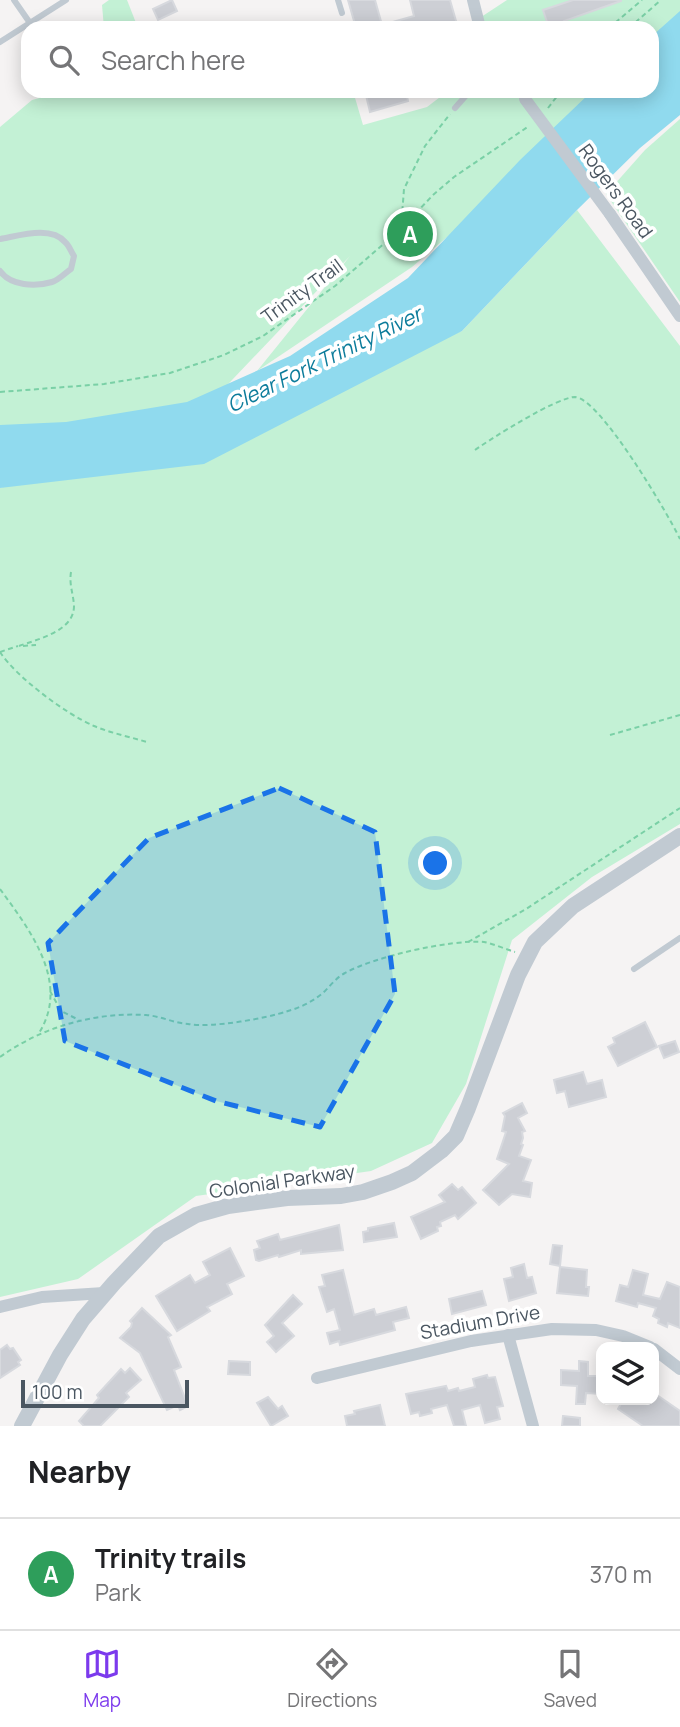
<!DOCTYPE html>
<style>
:root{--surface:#fff;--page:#f2f2f2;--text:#202124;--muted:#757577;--line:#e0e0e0;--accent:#7c3aed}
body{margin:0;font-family:Manrope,sans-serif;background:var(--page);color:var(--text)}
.controls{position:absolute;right:21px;bottom:21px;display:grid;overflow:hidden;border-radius:14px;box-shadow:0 4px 18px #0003}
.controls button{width:63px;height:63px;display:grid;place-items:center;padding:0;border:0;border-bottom:2px solid var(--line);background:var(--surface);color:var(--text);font:35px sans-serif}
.scale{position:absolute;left:21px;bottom:18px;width:168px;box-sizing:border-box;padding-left:7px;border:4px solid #4a5661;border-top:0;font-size:19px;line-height:24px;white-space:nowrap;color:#4a5661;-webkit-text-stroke:5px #fff;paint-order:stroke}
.you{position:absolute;left:436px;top:864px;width:24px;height:24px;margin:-18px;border:5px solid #fff;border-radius:50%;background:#1a73e8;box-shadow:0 0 0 10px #1a73e833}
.badge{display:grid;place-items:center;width:46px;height:46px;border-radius:50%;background:var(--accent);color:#fff;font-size:23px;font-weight:700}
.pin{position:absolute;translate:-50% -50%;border:4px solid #fff;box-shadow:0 2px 7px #0006}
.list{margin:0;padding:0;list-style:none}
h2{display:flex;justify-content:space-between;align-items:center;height:91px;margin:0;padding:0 28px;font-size:30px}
h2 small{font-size:23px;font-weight:400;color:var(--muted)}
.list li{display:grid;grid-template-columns:46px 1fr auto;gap:21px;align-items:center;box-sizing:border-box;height:112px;padding:0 28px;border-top:2px solid var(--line)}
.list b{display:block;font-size:26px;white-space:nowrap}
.list p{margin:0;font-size:23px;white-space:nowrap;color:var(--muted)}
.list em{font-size:23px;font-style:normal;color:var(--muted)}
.icon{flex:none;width:38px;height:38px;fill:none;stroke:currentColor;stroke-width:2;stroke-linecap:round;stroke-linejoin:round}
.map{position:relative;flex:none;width:680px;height:1426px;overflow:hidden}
.search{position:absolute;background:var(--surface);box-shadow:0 4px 18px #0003;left:21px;right:21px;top:21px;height:77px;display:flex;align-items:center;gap:18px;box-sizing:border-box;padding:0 24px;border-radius:21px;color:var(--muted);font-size:26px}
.sheet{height:203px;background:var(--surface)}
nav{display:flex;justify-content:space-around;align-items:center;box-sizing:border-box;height:98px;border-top:2px solid var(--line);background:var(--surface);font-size:19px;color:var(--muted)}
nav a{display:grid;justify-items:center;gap:4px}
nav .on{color:var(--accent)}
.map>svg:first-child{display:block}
.green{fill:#c3f1d5}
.water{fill:#90daee}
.building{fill:#cdcfd5;stroke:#d7d9de;stroke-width:2}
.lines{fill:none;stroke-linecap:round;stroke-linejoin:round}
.path{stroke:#7ad0a6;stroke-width:2;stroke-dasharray:5 3.5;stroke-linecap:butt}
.service{stroke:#c1cad2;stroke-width:6}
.minor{stroke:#c1cad2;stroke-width:12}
.tertiary{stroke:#c1cad2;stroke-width:16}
.minor-bridge{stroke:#c1cad2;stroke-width:12}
.marked{fill:#1a73e8;fill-opacity:0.2;stroke:#1a73e8;stroke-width:5;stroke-dasharray:14 9;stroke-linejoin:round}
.labels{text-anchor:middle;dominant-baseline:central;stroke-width:7;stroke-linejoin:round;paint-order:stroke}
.street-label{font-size:19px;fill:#4a5661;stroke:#fff}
.water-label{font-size:21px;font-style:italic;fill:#0c7c9b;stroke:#fff}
</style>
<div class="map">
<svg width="680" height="1426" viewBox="0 0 680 1426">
<rect width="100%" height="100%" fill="#f5f3f3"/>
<g class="green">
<path d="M109 0H127L138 28H104L102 5Z"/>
<path d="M507 0H680V38L652 62V28H470L469 25Z"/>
<path d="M65 91H162L165 97 190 91H353L363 125 427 107 448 91H618L412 267 257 371 350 256 195 419 0 427V127L32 100Z"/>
<path d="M680 119V302L606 194 645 150Z"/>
<path d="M577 210 680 346V824L592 877 512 940 466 1084 432 1143 371 1171 196 1196 78 1279 0 1297V488L462 331Z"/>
</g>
<path class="water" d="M680 11V115L640 148 577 210 462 331 204 464 0 488V425L66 422 187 402 290 356 408 278 520 160 592 91H652V36Z"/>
<g class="building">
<path d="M172 0 177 11 158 20 153 9Z"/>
<path d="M348 0H375L382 25 414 16 410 0H450L458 28H356Z"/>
<path d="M573 0H621V1L564 21 567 28H549L543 10Z"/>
<path d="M365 91H406L408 101 370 112Z"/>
<path d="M645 1022 657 1047 618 1066 608 1047 615 1043 613 1038Z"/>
<path d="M675 1041 679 1052 664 1058 659 1046Z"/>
<path d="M583 1072 587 1084 602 1080 606 1097 569 1107 565 1091 557 1093 554 1080Z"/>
<path d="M522 1103 527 1113 518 1118 525 1131 522 1132 523 1138 521 1144 523 1145 519 1156 531 1160 523 1181 532 1183 530 1197 512 1194 499 1205 483 1190 509 1164 497 1159 506 1132 502 1131 505 1116 503 1113Z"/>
<path d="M452 1184 458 1190 462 1187 476 1203 458 1219 455 1215 440 1222 441 1226 437 1227 438 1231 421 1239 411 1217 445 1202 439 1195Z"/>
<path d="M394 1223 397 1237 364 1242 363 1232 368 1231V1228Z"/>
<path d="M339 1225 343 1250 301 1254V1250L279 1257 278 1255 259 1261 256 1260 254 1250 260 1248 257 1241 278 1234 280 1240Z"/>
<path d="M553 1245 562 1246 560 1266 550 1264Z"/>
<path d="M230 1248 244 1276 227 1284 232 1294 207 1307 210 1311 177 1331 156 1296 190 1275 195 1283 210 1275 203 1262Z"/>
<path d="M524 1264 527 1278 532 1277 536 1293 509 1301 504 1279 513 1277 511 1268Z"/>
<path d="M560 1267 587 1270 586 1287H589L588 1296 557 1293Z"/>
<path d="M343 1270 354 1315 374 1309 376 1315 406 1307 409 1318 393 1322 395 1330 340 1345 339 1341 330 1344 327 1333 340 1330 334 1309 327 1312 319 1287 325 1286 322 1275Z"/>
<path d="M633 1270 648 1274 643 1295 660 1299 667 1282 680 1287V1328L668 1323 667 1327 658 1323 659 1319 653 1316 656 1308 638 1303 637 1307 616 1301 620 1285 628 1287Z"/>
<path d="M482 1291 486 1305 452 1314 449 1299Z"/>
<path d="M293 1295 302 1304 282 1323 294 1336 276 1352 267 1342 274 1336 265 1325Z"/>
<path d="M142 1308 171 1335 168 1337 181 1367 174 1370 188 1406 180 1410 178 1405 167 1410 140 1353 120 1338 131 1327 132 1323 130 1321Z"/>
<path d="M7 1345 10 1349 13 1348 21 1360 18 1362 20 1365 0 1378V1350Z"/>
<path d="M229 1361 250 1362V1375L228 1374Z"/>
<path d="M579 1361 588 1362V1376H601V1394L586 1393 585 1404H576L577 1386 561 1385V1370L579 1371Z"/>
<path d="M130 1368 141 1380 126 1393 129 1397 100 1426H84L79 1421 99 1398 97 1395 121 1369 125 1373Z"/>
<path d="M487 1375 488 1378 495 1377 503 1406 497 1407 500 1419 485 1423 480 1405 462 1410 466 1426H454L447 1405 431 1409 432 1413 420 1416 419 1412 411 1414 406 1394 446 1386 448 1391 458 1388 459 1391 475 1387 473 1379Z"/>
<path d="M654 1393 680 1411V1426H643L618 1409 623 1400H654Z"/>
<path d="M268 1397 278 1409 282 1406 288 1416 271 1426 257 1403Z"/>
<path d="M380 1405 385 1426H347L345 1416 355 1414 354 1411Z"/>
<path d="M563 1416 580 1418V1426H562Z"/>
</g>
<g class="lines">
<g class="path">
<path d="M609 28 642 0"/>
<path d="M629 28 661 0"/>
<path d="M548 108 561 91"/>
<path d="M401 228 404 189 425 146 450 114"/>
<path d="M0 392 104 384 170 373 224 355 263 336 335 286 401 229 433 195 454 177 529 126"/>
<path d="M475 450C492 438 557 397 575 397 600 398 668 514 680 539"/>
<path d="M19 646C38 639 75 631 74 605 73 593 69 584 71 572"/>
<path d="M23 646 36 645"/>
<path d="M0 652C16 677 66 714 94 726 111 733 130 737 147 742"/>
<path d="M0 652 18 646"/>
<path d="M610 735 680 715"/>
<path d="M0 889C29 929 71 982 39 1033"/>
<path d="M468 942 526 909 680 808"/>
<path d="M50 991 61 1011 79 1020"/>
<path d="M0 1057C42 1027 94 1012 146 1015 160 1016 174 1023 188 1024 211 1028 264 1019 288 1011 302 1007 314 1001 325 991 331 985 337 977 345 973 373 957 452 939 484 942 494 944 505 949 515 952"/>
</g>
<g class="service">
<path d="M14 0 30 23"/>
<path d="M338 0 342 13"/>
<path d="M0 42 66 0"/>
<path d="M455 108 470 91"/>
<path d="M0 239C18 236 51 225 65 242 69 245 71 252 74 256L71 269C65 273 59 280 52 282 35 287 11 286 0 271"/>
<path d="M634 969 680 938"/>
</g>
<g class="minor">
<path d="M473 0 480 28"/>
<path d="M610 214 680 316"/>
<path d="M0 1307 42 1297 104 1293"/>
<path d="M508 1335 533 1426"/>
<path d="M654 1349 680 1369"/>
<path d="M317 1378 471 1341 552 1329 596 1330 623 1336 650 1347"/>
</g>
<path class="tertiary" d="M22 1426 60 1355 83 1319 114 1283 159 1236 196 1215 228 1206 287 1198 341 1196 363 1192 392 1182 412 1173 441 1151 456 1136 468 1108 518 975 535 942 573 906 680 836"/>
<path class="minor-bridge" d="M525 99 610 214"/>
</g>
<path class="marked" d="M279 788 375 832 395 994 320 1127 216 1101 65 1041 48 943 149 838Z"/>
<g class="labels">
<g class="street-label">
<text transform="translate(616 191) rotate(54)">Rogers Road</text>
<text transform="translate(302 291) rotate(-36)">Trinity Trail</text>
<text transform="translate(282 1181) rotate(-8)">Colonial Parkway</text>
<text transform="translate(480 1322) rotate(-10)">Stadium Drive</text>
</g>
<g class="water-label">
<text transform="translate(324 359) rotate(-26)">Clear Fork Trinity River</text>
</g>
</g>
</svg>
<div class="controls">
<button><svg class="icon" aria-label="layers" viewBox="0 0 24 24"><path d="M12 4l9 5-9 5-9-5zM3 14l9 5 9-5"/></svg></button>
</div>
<div class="scale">100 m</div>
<div class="you"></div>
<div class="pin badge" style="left:410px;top:234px;background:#2e9e5b">A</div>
<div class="search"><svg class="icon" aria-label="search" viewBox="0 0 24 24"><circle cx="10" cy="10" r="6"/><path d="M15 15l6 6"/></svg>Search here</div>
</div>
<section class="sheet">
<h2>Nearby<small></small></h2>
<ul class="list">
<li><span class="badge" style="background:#2e9e5b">A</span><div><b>Trinity trails</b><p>Park</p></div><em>370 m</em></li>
</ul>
</section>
<nav>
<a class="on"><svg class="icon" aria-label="map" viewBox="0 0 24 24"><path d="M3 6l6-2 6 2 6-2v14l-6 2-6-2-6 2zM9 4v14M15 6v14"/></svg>Map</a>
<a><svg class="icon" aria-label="directions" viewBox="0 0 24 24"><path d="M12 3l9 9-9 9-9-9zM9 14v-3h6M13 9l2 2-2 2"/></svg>Directions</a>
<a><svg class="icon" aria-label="saved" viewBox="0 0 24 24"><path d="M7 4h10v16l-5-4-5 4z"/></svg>Saved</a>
</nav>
